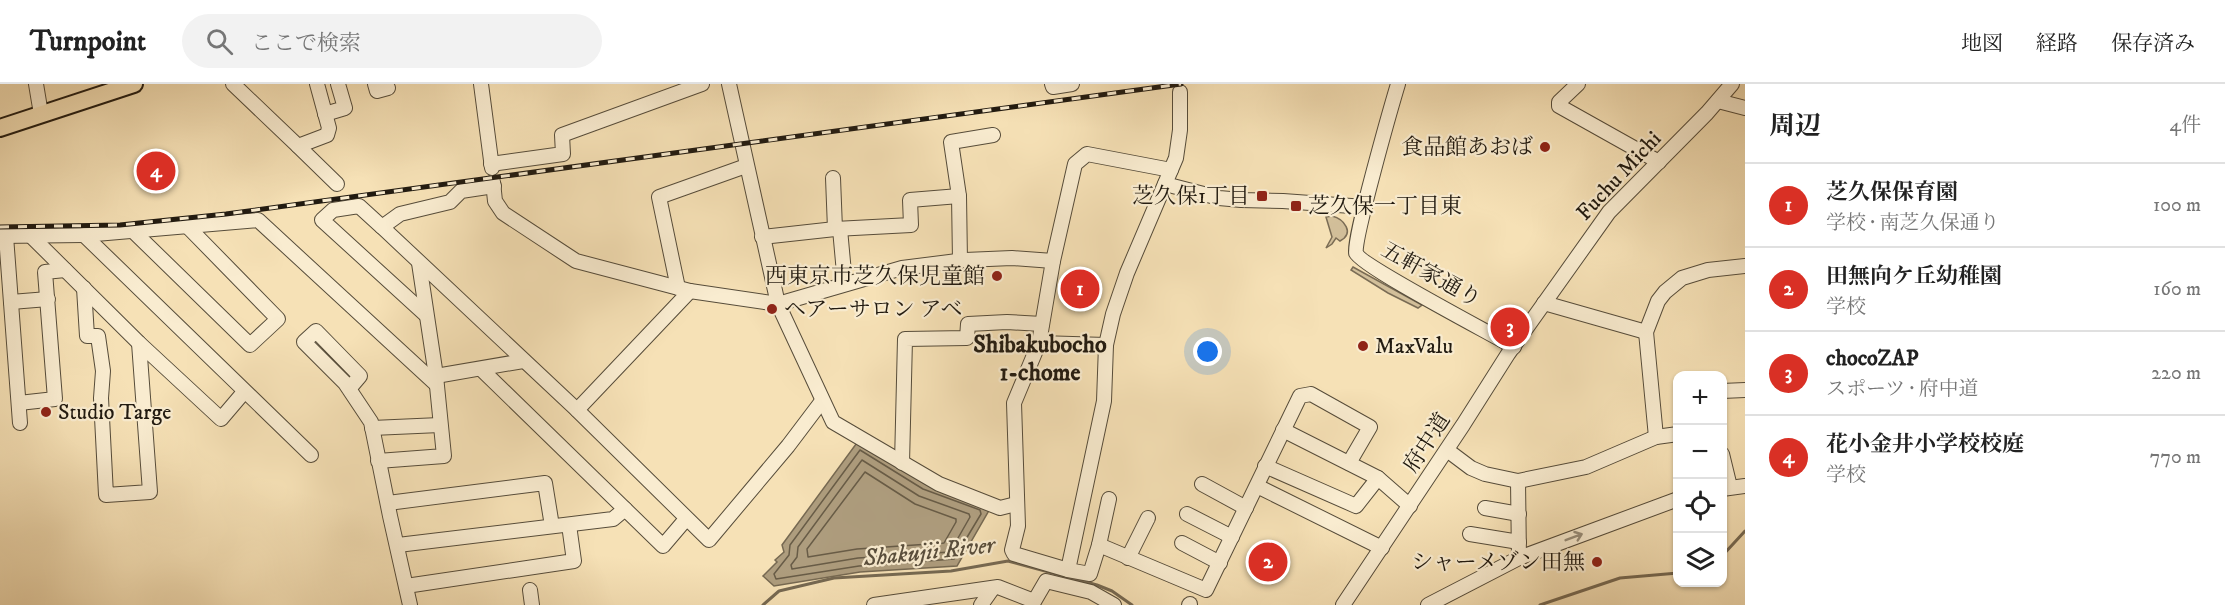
<!DOCTYPE html>
<html lang="ja">
<meta charset="utf-8">
<style>
:root{--surface:#fff;--page:#f2f2f2;--text:#222;--muted:#767676;--line:#e0e0e0;--accent:#d93025}
body{margin:0;font-family:"IM FELL DW Pica","Noto Serif JP",serif;background:var(--page);color:var(--text)}
.controls{position:absolute;right:18px;bottom:18px;display:grid;overflow:hidden;border-radius:12px;box-shadow:0 2px 4px #0004}
.controls button{width:54px;height:54px;display:grid;place-items:center;padding:0;border:0;border-bottom:2px solid var(--line);background:var(--surface);color:var(--text);font:30px sans-serif}
.you{position:absolute;left:1208px;top:268px;width:21px;height:21px;margin:-15px;border:4px solid #fff;border-radius:50%;background:#1a73e8;box-shadow:0 0 0 9px #1a73e833}
.badge{display:grid;place-items:center;width:39px;height:39px;border-radius:50%;background:var(--accent);color:#fff;font-size:20px;font-weight:700}
.pin{position:absolute;translate:-50% -50%;border:3px solid #fff;box-shadow:0 2px 6px #0006}
.list{margin:0;padding:0;list-style:none}
h2{display:flex;justify-content:space-between;align-items:center;height:78px;margin:0;padding:0 24px;font-size:26px}
h2 small{font-size:20px;font-weight:400;color:var(--muted)}
.list li{display:grid;grid-template-columns:39px 1fr auto;gap:18px;align-items:center;box-sizing:border-box;height:84px;padding:0 24px;border-top:2px solid var(--line)}
.list b{display:block;font-size:22px;white-space:nowrap}
.list p{margin:0;font-size:20px;white-space:nowrap;color:var(--muted)}
.list em{font-size:20px;font-style:normal;color:var(--muted)}
.icon{flex:none;width:33px;height:33px;fill:none;stroke:currentColor;stroke-width:2;stroke-linecap:round;stroke-linejoin:round}
.map{position:relative;flex:none;width:1745px;height:521px;overflow:hidden}
header{display:flex;align-items:center;gap:36px;box-sizing:border-box;height:84px;padding:0 30px;background:var(--surface);border-bottom:2px solid var(--line)}
header strong{font-size:28px}
nav{display:flex;gap:33px;margin-inline-start:auto;font-size:21px}
.search{width:420px;height:54px;background:var(--page);display:flex;align-items:center;gap:15px;box-sizing:border-box;padding:0 21px;border-radius:33px;color:var(--muted);font-size:22px}
main{display:flex}
aside{flex:1;background:var(--surface)}
.map>svg:first-child{display:block}
.green{fill:#d2bf9a;stroke:#7a6c55;stroke-width:1.5}
.water{fill:#ae9d7e;stroke:#766952;stroke-width:1.5}
.lines{fill:none;stroke-linecap:round;stroke-linejoin:round}
.shore{stroke:#685c47;stroke-width:1.5}
.stream{stroke:#766952;stroke-width:3}
.minor-casing{stroke:#564c3a;stroke-width:16}
.major-casing{stroke:#211a10;stroke-width:20}
.minor{stroke:#f9ecd0;stroke-width:14}
.major{stroke:#f6e1b6;stroke-width:16}
.rail-casing{stroke:#211a10;stroke-width:5}
.rail{stroke:#f9ecd0;stroke-width:3;stroke-dasharray:9;stroke-linecap:butt}
.oneway{stroke:#988e7a}
.poi-dot{fill:#8f2418;stroke:#f9ecd0;stroke-width:2}
.labels{text-anchor:middle;dominant-baseline:central;stroke-width:4.5;stroke-linejoin:round;paint-order:stroke}
.poi-label{font-size:22px;fill:#211a10;stroke:#f9ecd0;text-anchor:end}
.street-label{font-size:22px;fill:#211a10;stroke:#f9ecd0}
.neighbourhood-label{font-size:24px;font-weight:bold;fill:#211a10;stroke:#f9ecd0}
.water-label{font-size:24px;font-style:italic;fill:#594e3c;stroke:#f9ecd0}
</style>
<header>
<strong>Turnpoint</strong>
<div class="search"><svg class="icon" aria-label="search" viewBox="0 0 24 24"><circle cx="10" cy="10" r="6"/><path d="M15 15l6 6"/></svg>ここで検索</div>
<nav><a>地図</a><a>経路</a><a>保存済み</a></nav>
</header>
<main>
<div class="map">
<svg width="1745" height="521" viewBox="0 0 1745 521">
<rect width="100%" height="100%" fill="#f6e1b6"/>
<filter id="stains"><feTurbulence type="fractalNoise" baseFrequency=".00333" numOctaves="4"/><feColorMatrix values="0 0 0 0 .2 0 0 0 0 .09 0 0 0 0 .02 0 0 0 .5 -.17"/></filter>
<radialGradient id="worn" r=".72"><stop offset=".6" stop-color="#630" stop-opacity="0"/><stop offset="1" stop-color="#630" stop-opacity=".3"/></radialGradient>
<g class="green">
<path d="M1332 132C1344 135 1355 149 1340 157L1336 154 1332 160 1326 164 1332 153 1326 133Z"/>
<path d="M1353 183 1422 221 1418 224 1388 209 1351 186Z"/>
</g>
<path class="water" d="M859 356 926 400 991 423 957 482 860 488 774 502 763 492 777 478 775 476 784 468 782 461Z"/>
<g class="lines">
<g class="shore">
<path d="M860 366 923 405 980 426 981 430 954 475 859 482 776 495 774 490 789 471 790 461Z"/>
<path d="M862 376 919 412 969 430 970 433 950 468 858 474 792 485 791 481 797 473 798 463Z"/>
<path d="M865 388 915 420 956 435V438L944 459 857 465 808 473 807 465Z"/>
</g>
<g class="stream">
<path d="M1722 472 1745 447"/>
<path d="M763 521 779 507 834 494 951 487 1008 477 1097 501 1112 507 1132 521"/>
<path d="M1540 521 1620 494 1678 489"/>
</g>
<g class="minor-casing">
<g id="minor">
<path d="M36 0 41 30"/>
<path d="M233 0 298 62"/>
<path d="M317 0 329 44 327 51 298 62 337 100"/>
<path d="M375 0 377 7 388 4"/>
<path d="M481 0 492 84"/>
<path d="M729 0 778 220 833 338 939 400 1000 424 1016 420"/>
<path d="M1052 0 1053 3 1072 0"/>
<path d="M1398 0C1392 20 1352 160 1356 169 1361 182 1492 250 1514 263"/>
<path d="M1578 0 1559 18V22L1659 78"/>
<path d="M1718 17 1745 24"/>
<path d="M325 30 345 24 338 0"/>
<path d="M491 80 563 70 562 51 702 0"/>
<path d="M833 94 835 145"/>
<path d="M493 98 495 117 503 129 576 177 690 207 778 220 902 184 965 176 1012 174 1053 177"/>
<path d="M1165 100 1219 114 1241 116 1283 117 1365 123"/>
<path d="M494 102 461 107 450 118 400 130 382 143 577 326 709 456 788 362 822 317"/>
<path d="M382 143 359 122 333 126 322 136 425 230"/>
<path d="M840 145 845 200"/>
<path d="M134 148 250 261 278 235 188 143"/>
<path d="M84 151 311 371"/>
<path d="M0 152 84 151 258 136 436 300"/>
<path d="M6 152 20 339"/>
<path d="M32 153 139 259 221 335 244 308"/>
<path d="M762 153 835 145 911 141 910 116 959 112"/>
<path d="M960 177 959 112 951 58 993 51"/>
<path d="M84 204 87 252H98L103 287 101 314 106 411 150 408 139 259"/>
<path d="M678 204 659 113 746 82"/>
<path d="M11 218 48 215"/>
<path d="M1544 219 1646 248"/>
<path d="M1039 259 1106 261"/>
<path d="M481 285 663 462 686 435"/>
<path d="M436 292 523 277"/>
<path d="M349 305 360 292 316 247 304 258 345 299 371 338 390 432 410 521"/>
<path d="M1722 307 1745 306"/>
<path d="M19 319 55 315 45 188 65 186"/>
<path d="M577 326 690 207"/>
<path d="M372 344 440 341"/>
<path d="M1283 346 1378 394 1410 422"/>
<path d="M1656 353 1646 248 1658 217 1665 208 1682 194 1708 186 1745 182"/>
<path d="M1447 366 1471 384 1485 390 1518 397 1586 383 1656 353 1678 350"/>
<path d="M1722 370 1730 403"/>
<path d="M378 377 444 372 436 292 419 179"/>
<path d="M902 379 905 255 967 254 968 240 1007 238 1042 240"/>
<path d="M1265 382 1356 422 1378 394"/>
<path d="M1518 397 1519 474"/>
<path d="M1202 400 1246 424"/>
<path d="M1257 402 1382 464"/>
<path d="M1722 405 1745 402"/>
<path d="M1109 415 1099 461 1090 490 1068 486 1014 470 1012 466 1018 442 1014 319 1039 259 1053 177 1075 80 1087 70 1171 86"/>
<path d="M388 419 545 399 552 442"/>
<path d="M1485 424 1519 430"/>
<path d="M1187 430 1232 453"/>
<path d="M1470 450 1519 458"/>
<path d="M1182 459 1220 479"/>
<path d="M398 461 613 435 625 425"/>
<path d="M1099 461 1206 506 1300 312 1311 310 1370 343 1349 379"/>
<path d="M1128 474 1148 434"/>
<path d="M1068 486 1104 317 1106 261 1113 230 1127 189 1176 74 1180 46V8"/>
<path d="M406 502 574 477 569 441"/>
<path d="M530 506 532 521"/>
<path d="M874 521 998 503 1034 517"/>
<path d="M981 521 993 504"/>
<path d="M1032 521 1046 497 1091 508 1114 521"/>
<path d="M1189 521 1190 520"/>
<path d="M1343 521 1463 341 1508 270 1609 128 1707 29 1732 0"/>
<path d="M1428 521 1519 474 1678 415"/>
</g>
</g>
<g class="major-casing">
<path id="major" d="M0 44 134 0"/>
</g>
<use href="#minor" class="minor"/>
<use href="#major" class="major"/>
<g class="rail-casing">
<path id="rail" d="M0 143 120 141 226 130 1181 0"/>
</g>
<use href="#rail" class="rail"/>
</g>
<defs><path id="oneway-shaft" d="M-6 0H5M1.5-3L5.5 0L1.5 3" fill="none" stroke-width="1.6" stroke-linecap="round" stroke-linejoin="round" transform="scale(1.5)"/></defs>
<use class="oneway" href="#oneway-shaft" transform="translate(1574 453) rotate(-21)"/>
<g class="poi-dot">
<circle cx="1545" cy="63" r="6"/>
<rect x="1256" y="106" width="12" height="12" rx="3"/>
<rect x="1290" y="116" width="12" height="12" rx="3"/>
<circle cx="997" cy="192" r="6"/>
<circle cx="772" cy="225" r="6"/>
<circle cx="1363" cy="262" r="6"/>
<circle cx="46" cy="328" r="6"/>
<circle cx="1597" cy="478" r="6"/>
</g>
<g class="labels">
<g class="poi-label">
<text x="1533" y="63">食品館あおば</text>
<text x="1250" y="112">芝久保1丁目</text>
<text x="1308" y="122" text-anchor="start">芝久保一丁目東</text>
<text x="985" y="192">西東京市芝久保児童館</text>
<text x="784" y="225" text-anchor="start">ヘアーサロン アベ</text>
<text x="1375" y="262" text-anchor="start">MaxValu</text>
<text x="58" y="328" text-anchor="start">Studio Targe</text>
<text x="1585" y="478">シャーメゾン田無</text>
</g>
<g class="street-label">
<text transform="translate(1619 92) rotate(-47)">Fuchu Michi</text>
<text transform="translate(1431 191) rotate(29)">五軒家通り</text>
<text transform="translate(1427 359) rotate(-57)">府中道</text>
</g>
<g class="neighbourhood-label">
<text x="1040" y="261">Shibakubocho<tspan x="1040" dy="28">1-chome</tspan></text>
</g>
<g class="water-label">
<text transform="translate(929 468) rotate(-6)">Shakujii River</text>
</g>
</g>
<rect width="100%" height="100%" filter="url(#stains)"/>
<rect width="100%" height="100%" fill="url(#worn)"/>
</svg>
<div class="controls">
<button>+</button>
<button>−</button>
<button><svg class="icon" aria-label="locate" viewBox="0 0 24 24"><circle cx="12" cy="12" r="6"/><path d="M12 2v4M12 18v4M2 12h4M18 12h4"/></svg></button>
<button><svg class="icon" aria-label="layers" viewBox="0 0 24 24"><path d="M12 4l9 5-9 5-9-5zM3 14l9 5 9-5"/></svg></button>
</div>
<div class="you"></div>
<div class="pin badge" style="left:1080px;top:205px">1</div>
<div class="pin badge" style="left:1268px;top:478px">2</div>
<div class="pin badge" style="left:1510px;top:243px">3</div>
<div class="pin badge" style="left:156px;top:87px">4</div>
</div>
<aside>
<h2>周辺<small>4件</small></h2>
<ul class="list">
<li><span class="badge">1</span><div><b>芝久保保育園</b><p>学校 · 南芝久保通り</p></div><em>100 m</em></li>
<li><span class="badge">2</span><div><b>田無向ケ丘幼稚園</b><p>学校</p></div><em>160 m</em></li>
<li><span class="badge">3</span><div><b>chocoZAP</b><p>スポーツ · 府中道</p></div><em>220 m</em></li>
<li><span class="badge">4</span><div><b>花小金井小学校校庭</b><p>学校</p></div><em>770 m</em></li>
</ul>
</aside>
</main>
